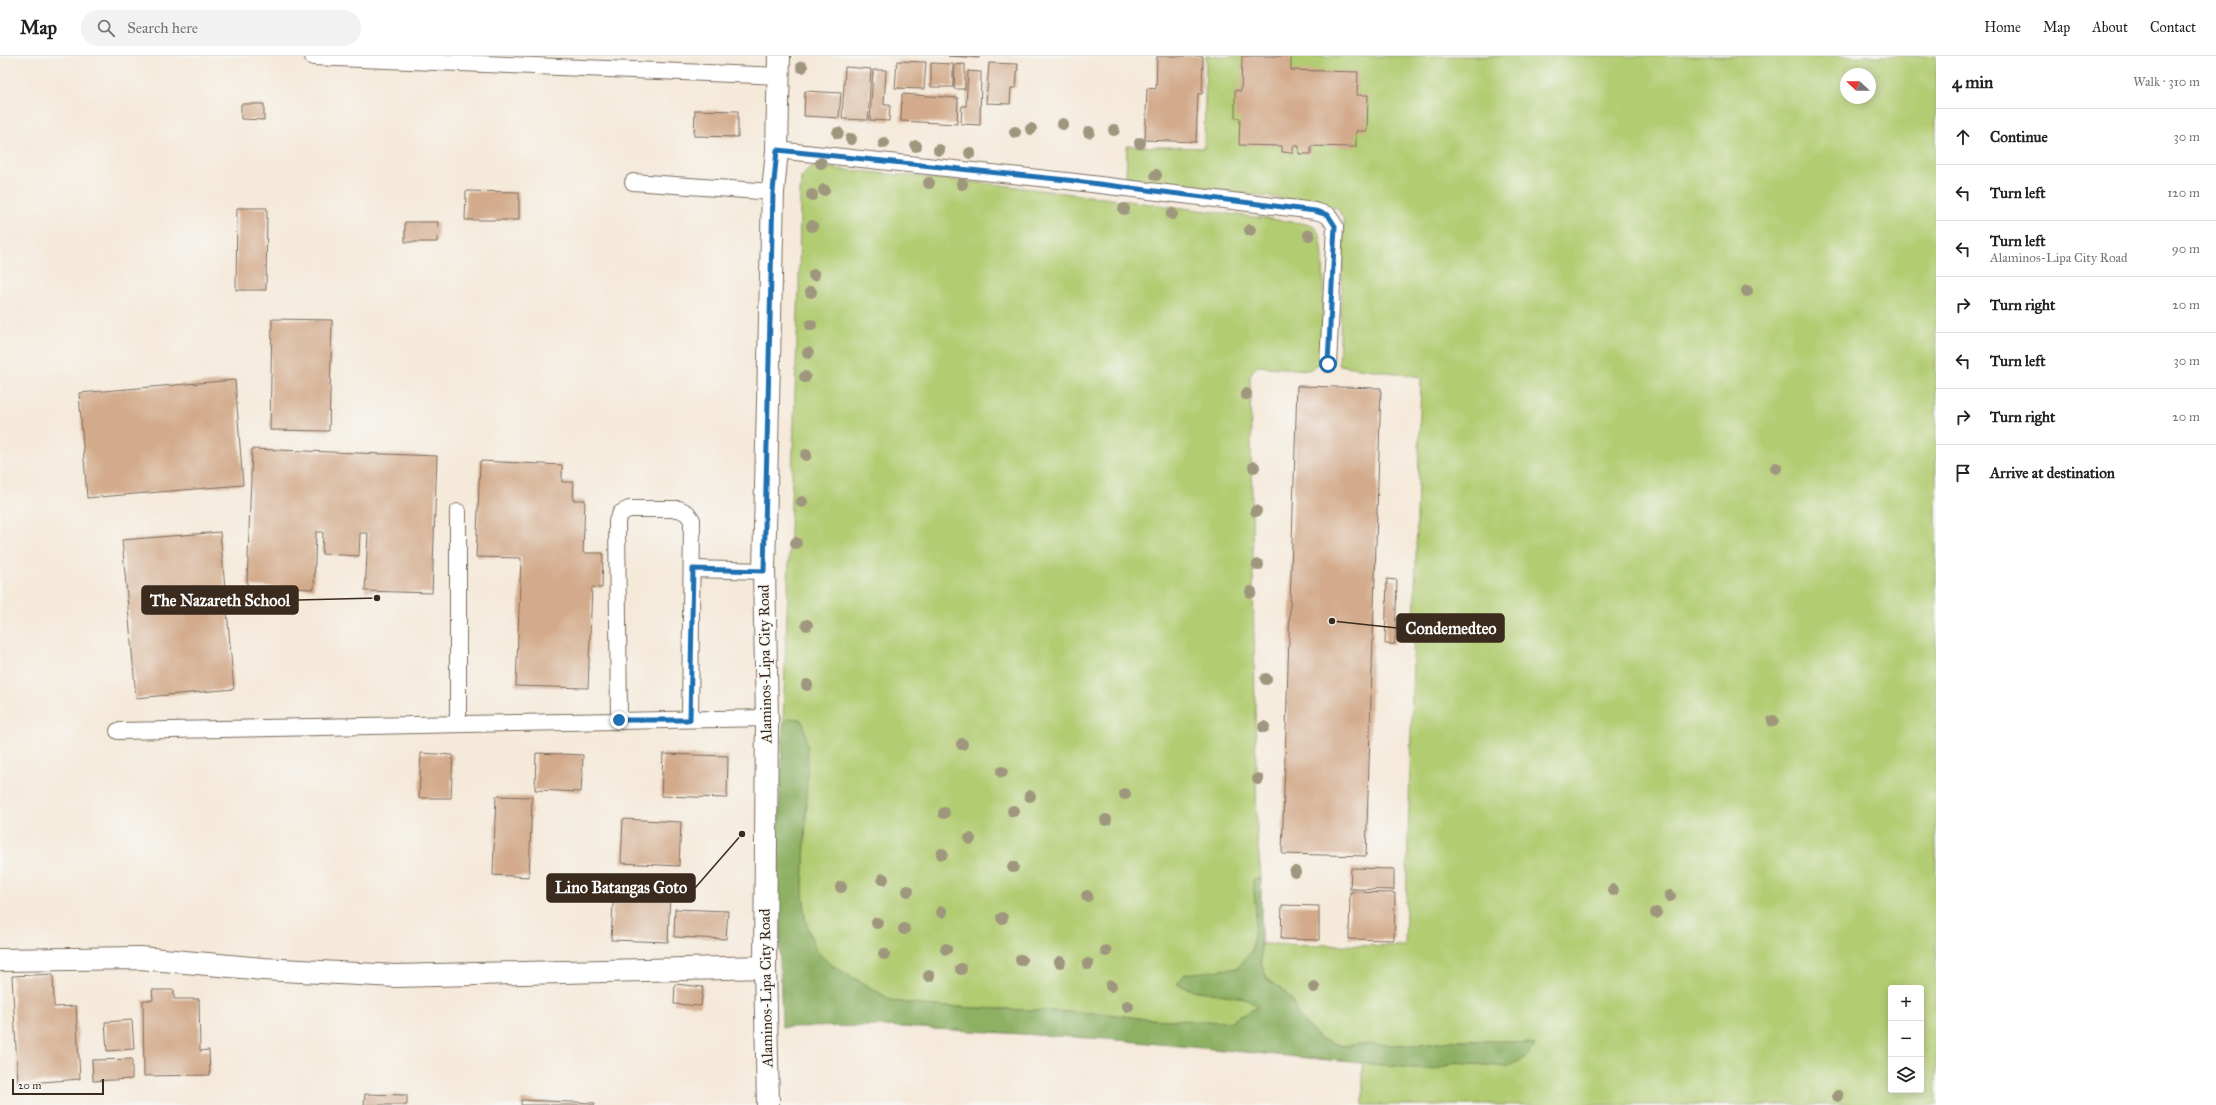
<!DOCTYPE html>
<meta charset="utf-8">
<style>
:root{--surface:#fff;--page:#f2f2f2;--text:#222;--muted:#767676;--line:#e0e0e0}
body{margin:0;font-family:"IM FELL Great Primer",serif;background:var(--page);color:var(--text)}
.controls{position:absolute;right:12px;bottom:12px;display:grid;overflow:hidden;border-radius:4px;box-shadow:0 2px 10px #0003}
.controls button{width:36px;height:36px;display:grid;place-items:center;padding:0;border:0;border-bottom:1px solid var(--line);background:var(--surface);color:var(--text);font:20px sans-serif}
.compass{position:absolute;left:1840px;top:12px;width:36px;height:36px;border-radius:50%;background:var(--surface);box-shadow:0 2px 10px #0003;rotate:292deg}
.scale{position:absolute;left:12px;bottom:10px;width:92px;box-sizing:border-box;padding-left:4px;border:2px solid #3b2a1e;border-top:0;font-size:11px;line-height:14px;white-space:nowrap;color:#3b2a1e;-webkit-text-stroke:3px #f6f6f2;paint-order:stroke}
.stop{position:absolute;width:12px;height:12px;margin:-9px;border:3px solid #1f6fb2;border-radius:50%;background:#fff}
.stop.end{background:#1f6fb2;border-color:#fff;box-shadow:0 1px 4px #0008}
.list{margin:0;padding:0;list-style:none}
h2{display:flex;justify-content:space-between;align-items:center;height:52px;margin:0;padding:0 16px;font-size:17px}
h2 small{font-size:13px;font-weight:400;color:var(--muted)}
.list li{display:grid;grid-template-columns:26px 1fr auto;gap:12px;align-items:center;box-sizing:border-box;height:56px;padding:0 16px;border-top:1px solid var(--line)}
.list b{display:block;font-size:15px;white-space:nowrap}
.list p{margin:0;font-size:13px;white-space:nowrap;color:var(--muted)}
.list em{font-size:13px;font-style:normal;color:var(--muted)}
.icon{flex:none;width:22px;height:22px;fill:none;stroke:currentColor;stroke-width:2;stroke-linecap:round;stroke-linejoin:round}
.map{position:relative;flex:none;width:1936px;height:1049px;overflow:hidden}
header{display:flex;align-items:center;gap:24px;box-sizing:border-box;height:56px;padding:0 20px;background:var(--surface);border-bottom:1px solid var(--line)}
header strong{font-size:19px}
nav{display:flex;gap:22px;margin-inline-start:auto;font-size:14px}
.search{width:280px;height:36px;background:var(--page);display:flex;align-items:center;gap:10px;box-sizing:border-box;padding:0 14px;border-radius:22px;color:var(--muted);font-size:15px}
main{display:flex}
aside{flex:1;background:var(--surface)}
.map>svg:first-child{display:block}
.green{fill:#b2cc72;stroke:#767b48;fill-rule:evenodd}
.forest{fill:#8db064;stroke:#646d41}
.building{fill:#d3ab8c}
.lines{fill:none;stroke-linecap:round;stroke-linejoin:round}
.service-casing{stroke:#7c6d5f;stroke-width:18}
.minor-casing{stroke:#7c6d5f;stroke-width:24}
.primary-casing{stroke:#7c6d5f;stroke-width:24}
.service{stroke:#fff;stroke-width:16}
.minor{stroke:#fff;stroke-width:22}
.primary{stroke:#fff;stroke-width:22}
.tree{fill:#9f967e}
.route{stroke:#1f6fb2;stroke-width:5}
.labels{text-anchor:middle;dominant-baseline:central;stroke-width:3;stroke-linejoin:round;paint-order:stroke}
.street-label{font-size:15px;fill:#3b2a1e;stroke:#f6f6f2}
.leader{fill:none;stroke:#3b2a1e;stroke-width:1.5}
.callout-dot{fill:#3b2a1e;stroke:#f6f6f2;stroke-width:1.5}
.callout{fill:#3b2a1e;stroke:#3b2a1e;stroke-width:1.5}
.callout-label{font-size:16px;text-anchor:middle;font-weight:bold;fill:#fff}
</style>
<header>
<strong>Map</strong>
<div class="search"><svg class="icon" aria-label="search" viewBox="0 0 24 24"><circle cx="10" cy="10" r="6"/><path d="M15 15l6 6"/></svg>Search here</div>
<nav><a>Home</a><a>Map</a><a>About</a><a>Contact</a></nav>
</header>
<main>
<div class="map">
<svg width="1936" height="1049" viewBox="0 0 1936 1049">
<rect width="100%" height="100%" fill="#f6f6f2"/>
<filter id="ink" filterUnits="userSpaceOnUse"><feTurbulence type="fractalNoise" baseFrequency=".025" numOctaves="2"/><feDisplacementMap in="SourceGraphic" scale="8" xChannelSelector="R" yChannelSelector="G"/><feConvolveMatrix kernelMatrix="1 2 1 2 8 2 1 2 1" color-interpolation-filters="sRGB"/></filter>
<filter id="wash" filterUnits="userSpaceOnUse"><feTurbulence type="fractalNoise" baseFrequency=".012" numOctaves="4" result="noise"/><feDisplacementMap in="SourceGraphic" scale="16" xChannelSelector="R" yChannelSelector="G"/><feGaussianBlur stdDeviation="0.9" result="paint"/><feColorMatrix in="noise" values="0 0 0 0 0 0 0 0 0 0 0 0 0 0 0 0 0 1.4 0 .05"/><feComposite in="paint" operator="in"/></filter>
<g filter="url(#wash)">
<rect width="100%" height="100%" fill="#f5e9d9"/>
<g class="green">
<path d="M1206 0H1936V1049H1363V1006L1435 1014 1455 1006 1507 1011 1534 988 1507 985H1452L1423 989 1360 988 1343 990 1318 982 1298 959 1290 941 1278 930 1267 924 1261 906V888L1405 890 1421 321 1339 309 1344 164 1338 153 1323 148 1126 122 1127 90 1204 92ZM1846 18H1870V42H1846ZM1891 932H1921V1034H1891Z"/>
<path d="M816 111 993 128 1301 167C1309 168 1315 170 1319 177 1327 193 1322 287 1319 308L1309 314 1256 310 1250 319 1257 779 1261 822 1253 824C1256 850 1263 891 1239 911 1232 917 1188 925 1177 928L1192 934 1245 942 1258 951 1229 966 1146 963 1100 957 931 950 893 945 830 908 815 893 805 863 803 833 807 740 789 662 783 667 799 229 800 137 801 121 810 112Z"/>
</g>
<path class="forest" d="M789 662 800 663 804 668 808 697 803 833 805 863 815 893 830 908 893 945 931 950 1100 957 1146 963 1229 966 1258 951 1245 942 1192 934 1177 928 1185 918 1238 912 1252 894 1256 858 1253 823 1261 822V906L1267 924 1278 930 1290 941 1298 959 1318 982 1343 990 1360 988 1423 989 1452 985H1507L1535 988 1527 1001 1507 1011 1455 1006 1435 1014 1106 983 884 970 782 971 777 810 783 667Z"/>
<g id="blocks">
<g class="building">
<path d="M948 0H979V2Z"/>
<path d="M1157 0H1203L1202 38H1198L1196 86 1145 84 1147 32 1156 33Z"/>
<path d="M1242 0H1291V14L1358 16 1357 39H1368L1367 75H1356V91L1311 90V98H1299V90H1293V97L1282 96V90L1239 89 1240 62H1235V34L1241 35Z"/>
<path d="M897 5 926 6 924 33 895 32Z"/>
<path d="M931 7 953 8V31H931Z"/>
<path d="M989 7 1018 8 1016 32H1011L1010 48 986 47Z"/>
<path d="M965 8V33H954L955 9Z"/>
<path d="M845 11 871 13 868 64 842 63Z"/>
<path d="M873 14H886L884 49H890L889 65 870 64Z"/>
<path d="M968 15 981 16 980 69 961 68 962 50H966Z"/>
<path d="M805 35 841 37 839 62 804 60Z"/>
<path d="M902 38 958 42 957 68 901 65Z"/>
<path d="M241 48H264V64L241 63Z"/>
<path d="M695 54 738 55V81L694 80Z"/>
<path d="M466 135 519 136V164H465Z"/>
<path d="M237 152H267L266 234H236Z"/>
<path d="M405 166H438L437 186H405Z"/>
<path d="M272 263 332 264 329 375 270 374Z"/>
<path d="M235 324 243 429 87 442 79 337Z"/>
<path d="M1297 330 1381 332 1366 800 1282 798Z"/>
<path d="M252 393 437 400 432 537 365 535 368 477H360L359 500 322 498 323 476H316L314 533 247 530Z"/>
<path d="M480 405 562 409V426H574L573 444H585L583 497H603L602 532 592 531 588 632 516 630 521 502 476 501Z"/>
<path d="M220 476 234 633 136 642 122 484Z"/>
<path d="M1387 523 1397 524 1395 588H1385Z"/>
<path d="M421 697 453 699 451 742H419Z"/>
<path d="M536 697 583 699 581 736 535 734Z"/>
<path d="M663 698 728 700 727 742 661 740Z"/>
<path d="M496 740 532 741 529 821 493 819Z"/>
<path d="M623 763 681 766 679 810 621 807Z"/>
<path d="M1351 812 1394 813V834L1350 833Z"/>
<path d="M614 830 670 833 668 886 611 884Z"/>
<path d="M1350 836 1395 837 1394 884 1349 883Z"/>
<path d="M1282 849 1319 850V884L1281 883Z"/>
<path d="M675 853 728 855 726 883 674 881Z"/>
<path d="M53 918 54 951 76 950 80 1023 18 1028 12 920Z"/>
<path d="M675 928 703 931 701 950 674 948Z"/>
<path d="M152 934H174V943H199L200 995 209 994 210 1019 144 1020 143 944H153Z"/>
<path d="M132 964 134 993 107 995 105 966Z"/>
<path d="M132 1003V1023L93 1025 92 1004Z"/>
<path d="M365 1038 407 1039V1049H364Z"/>
<path d="M521 1044 595 1047V1049H521Z"/>
</g>
</g>
</g>
<g filter="url(#ink)">
<use href="#blocks" fill-opacity="0" stroke="#7c6d5f" stroke-width="1"/>
<g class="lines">
<g class="service-casing">
<g id="service">
<path d="M313 1 779 20"/>
<path d="M777 94 1067 125 1315 155 1328 159 1335 170 1328 308"/>
<path d="M633 126 773 136"/>
<path d="M693 513 764 515"/>
<path d="M619 664 617 465 621 457 629 453H679L687 457 692 464 690 663"/>
<path d="M458 667V456"/>
<path d="M118 675 767 662"/>
</g>
</g>
<g class="minor-casing">
<path id="minor" d="M0 904 140 902 263 913 396 920 765 911"/>
</g>
<g class="primary-casing">
<path id="primary" d="M768 1049 765 911 767 662 764 515 773 136 777 94 779 0"/>
</g>
<use href="#service" class="service"/>
<use href="#minor" class="minor"/>
<use href="#primary" class="primary"/>
</g>
<g class="tree">
<circle cx="802" cy="11" r="6"/>
<circle cx="1063" cy="68" r="6"/>
<circle cx="1031" cy="73" r="6"/>
<circle cx="1114" cy="74" r="6"/>
<circle cx="1015" cy="76" r="6"/>
<circle cx="1089" cy="76" r="6"/>
<circle cx="838" cy="77" r="6"/>
<circle cx="851" cy="83" r="6"/>
<circle cx="884" cy="87" r="6"/>
<circle cx="1140" cy="87" r="6"/>
<circle cx="916" cy="90" r="6"/>
<circle cx="939" cy="94" r="6"/>
<circle cx="970" cy="97" r="6"/>
<circle cx="821" cy="107" r="6"/>
<circle cx="1156" cy="119" r="6"/>
<circle cx="929" cy="127" r="6"/>
<circle cx="962" cy="128" r="6"/>
<circle cx="824" cy="134" r="6"/>
<circle cx="812" cy="139" r="6"/>
<circle cx="1124" cy="153" r="6"/>
<circle cx="1172" cy="158" r="6"/>
<circle cx="812" cy="170" r="6"/>
<circle cx="1250" cy="174" r="6"/>
<circle cx="1309" cy="179" r="6"/>
<circle cx="814" cy="219" r="6"/>
<circle cx="1747" cy="235" r="6"/>
<circle cx="811" cy="236" r="6"/>
<circle cx="811" cy="269" r="6"/>
<circle cx="808" cy="297" r="6"/>
<circle cx="805" cy="321" r="6"/>
<circle cx="1246" cy="338" r="6"/>
<circle cx="806" cy="399" r="6"/>
<circle cx="1254" cy="411" r="6"/>
<circle cx="1776" cy="412" r="6"/>
<circle cx="802" cy="446" r="6"/>
<circle cx="1256" cy="455" r="6"/>
<circle cx="796" cy="487" r="6"/>
<circle cx="1258" cy="509" r="6"/>
<circle cx="1251" cy="536" r="6"/>
<circle cx="807" cy="569" r="6"/>
<circle cx="1266" cy="623" r="6"/>
<circle cx="807" cy="629" r="6"/>
<circle cx="1773" cy="665" r="6"/>
<circle cx="1264" cy="671" r="6"/>
<circle cx="962" cy="688" r="6"/>
<circle cx="1002" cy="716" r="6"/>
<circle cx="1258" cy="723" r="6"/>
<circle cx="1125" cy="738" r="6"/>
<circle cx="1030" cy="740" r="6"/>
<circle cx="1013" cy="755" r="6"/>
<circle cx="944" cy="757" r="6"/>
<circle cx="1106" cy="764" r="6"/>
<circle cx="970" cy="783" r="6"/>
<circle cx="942" cy="798" r="6"/>
<circle cx="1013" cy="811" r="6"/>
<circle cx="1295" cy="816" r="6"/>
<circle cx="883" cy="823" r="6"/>
<circle cx="841" cy="831" r="6"/>
<circle cx="1613" cy="834" r="6"/>
<circle cx="908" cy="835" r="6"/>
<circle cx="1087" cy="840" r="6"/>
<circle cx="1670" cy="840" r="6"/>
<circle cx="942" cy="856" r="6"/>
<circle cx="1656" cy="857" r="6"/>
<circle cx="1002" cy="862" r="6"/>
<circle cx="877" cy="867" r="6"/>
<circle cx="904" cy="873" r="6"/>
<circle cx="946" cy="893" r="6"/>
<circle cx="1106" cy="895" r="6"/>
<circle cx="884" cy="898" r="6"/>
<circle cx="1021" cy="904" r="6"/>
<circle cx="1060" cy="906" r="6"/>
<circle cx="1088" cy="908" r="6"/>
<circle cx="961" cy="913" r="6"/>
<circle cx="929" cy="920" r="6"/>
<circle cx="1111" cy="930" r="6"/>
<circle cx="1314" cy="931" r="6"/>
<circle cx="1128" cy="950" r="6"/>
<circle cx="1838" cy="1040" r="6"/>
</g>
</g>
<g class="lines" filter="url(#ink)">
<path class="route" d="M619 664H690L693 513 764 515 773 136 777 94 1067 124 1315 155 1328 159 1335 170 1328 308"/>
</g>
<g class="labels">
<g class="street-label">
<text transform="translate(765 608) rotate(-91)">Alaminos-Lipa City Road</text>
<text transform="translate(766 932) rotate(-91)">Alaminos-Lipa City Road</text>
</g>
</g>
<path class="leader" d="M377 542L298 544M1332 565L1397 572M742 778L695 832"/>
<g class="callout-dot">
<circle cx="377" cy="542" r="4"/>
<circle cx="1332" cy="565" r="4"/>
<circle cx="742" cy="778" r="4"/>
</g>
<g class="callout">
<rect x="142" y="530" width="156" height="28" rx="4"/>
<rect x="1397" y="558" width="107" height="28" rx="4"/>
<rect x="547" y="818" width="148" height="28" rx="4"/>
</g>
<g class="callout-label">
<text x="220" y="550">The Nazareth School</text>
<text x="1451" y="578">Condemedteo</text>
<text x="621" y="837">Lino Batangas Goto</text>
</g>
</svg>
<div class="controls">
<button>+</button>
<button>−</button>
<button><svg class="icon" aria-label="layers" viewBox="0 0 24 24"><path d="M12 4l9 5-9 5-9-5zM3 14l9 5 9-5"/></svg></button>
</div>
<svg class="compass" viewBox="-18 -18 36 36"><path d="M0-13l5 13h-10z" fill="#e53935"/><path d="M0 13l5-13h-10z" fill="#767676"/></svg>
<div class="scale">20 m</div>
<div class="stop" style="left:1328px;top:308px"></div>
<div class="stop end" style="left:619px;top:664px"></div>
</div>
<aside>
<h2>4 min<small>Walk · 310 m</small></h2>
<ul class="list">
<li><svg class="icon" aria-label="ahead" viewBox="0 0 24 24"><path d="M12 20V5M6 11l6-6 6 6"/></svg><div><b>Continue</b></div><em>30 m</em></li>
<li><svg class="icon" aria-label="left" viewBox="0 0 24 24"><path d="M17 20v-9H6M10 6l-5 5 5 5"/></svg><div><b>Turn left</b></div><em>120 m</em></li>
<li><svg class="icon" aria-label="left" viewBox="0 0 24 24"><path d="M17 20v-9H6M10 6l-5 5 5 5"/></svg><div><b>Turn left</b><p>Alaminos-Lipa City Road</p></div><em>90 m</em></li>
<li><svg class="icon" aria-label="right" viewBox="0 0 24 24"><path d="M7 20v-9h11M14 6l5 5-5 5"/></svg><div><b>Turn right</b></div><em>20 m</em></li>
<li><svg class="icon" aria-label="left" viewBox="0 0 24 24"><path d="M17 20v-9H6M10 6l-5 5 5 5"/></svg><div><b>Turn left</b></div><em>30 m</em></li>
<li><svg class="icon" aria-label="right" viewBox="0 0 24 24"><path d="M7 20v-9h11M14 6l5 5-5 5"/></svg><div><b>Turn right</b></div><em>20 m</em></li>
<li><svg class="icon" aria-label="arrive" viewBox="0 0 24 24"><path d="M6 21V4h12l-3 4 3 4H6"/></svg><div><b>Arrive at destination</b></div></li>
</ul>
</aside>
</main>
